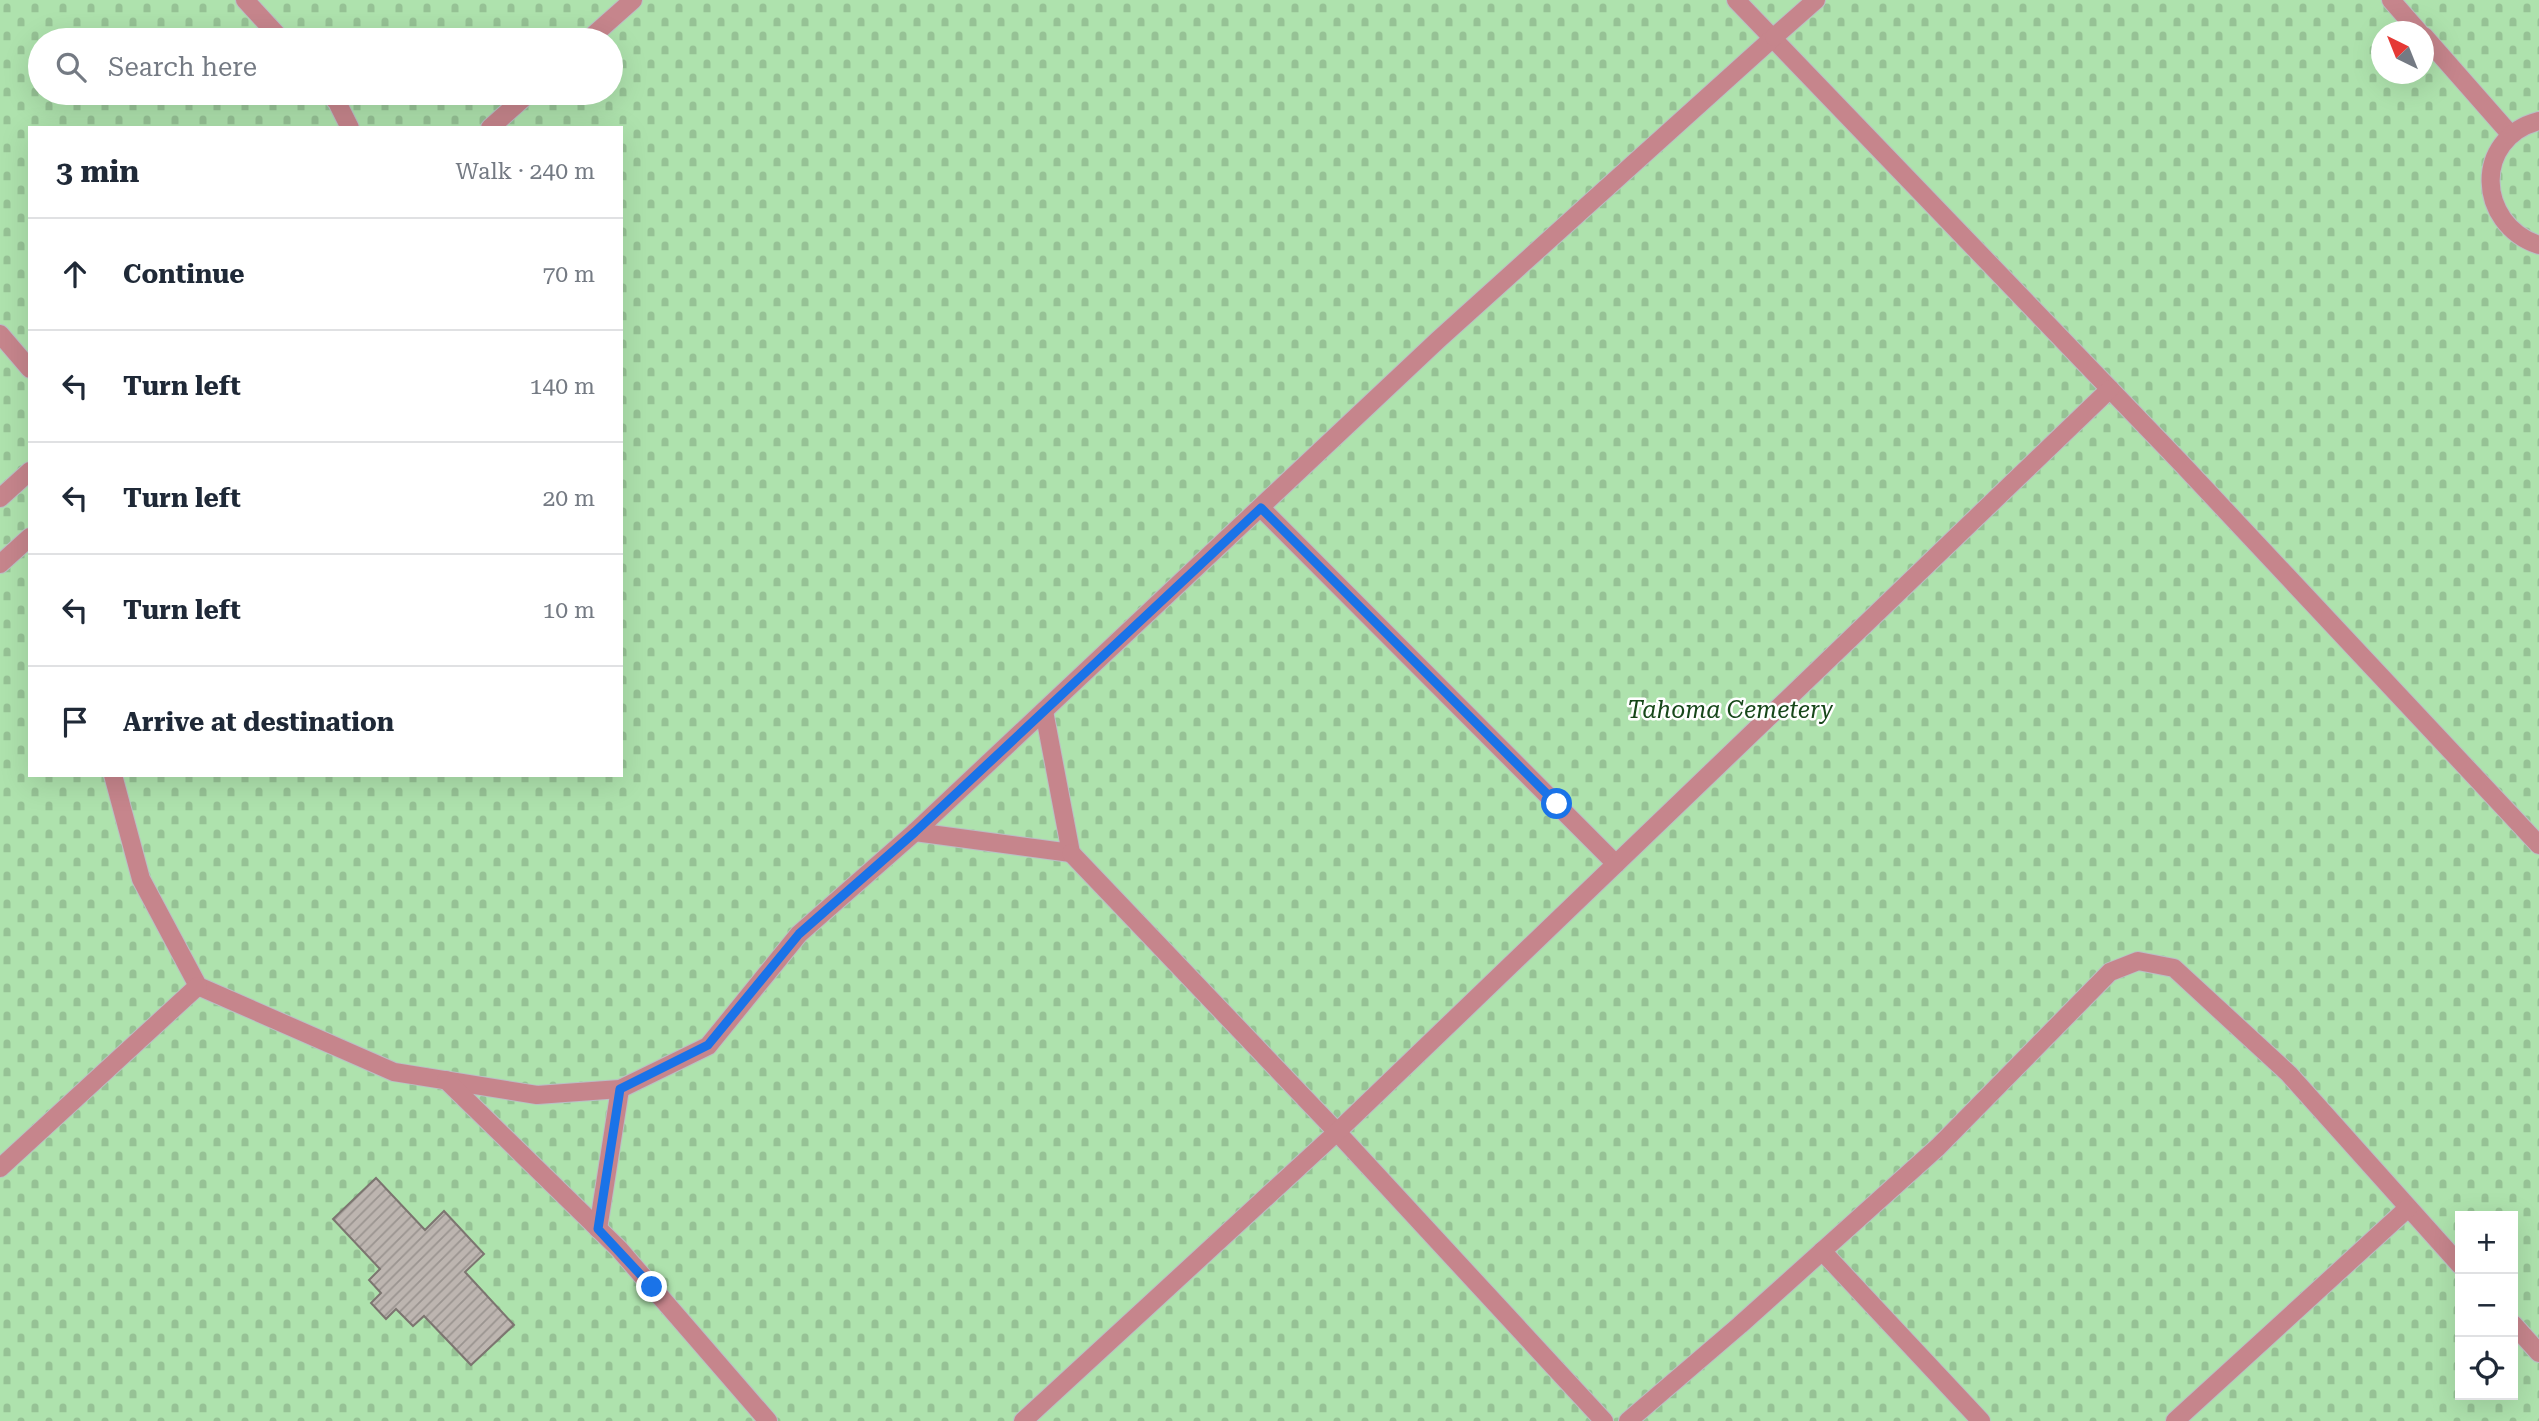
<!DOCTYPE html>
<meta charset="utf-8">
<style>
:root{--surface:#fff;--page:#f6f6f7;--text:#1f2937;--muted:#747a83;--line:#e0e1e3}
body{margin:0;font-family:"Roboto Serif",serif;background:var(--page);color:var(--text)}
.controls{position:absolute;right:21px;bottom:21px;display:grid;overflow:hidden;border-radius:0px;box-shadow:0 7px 28px #0002}
.controls button{width:63px;height:63px;display:grid;place-items:center;padding:0;border:0;border-bottom:2px solid var(--line);background:var(--surface);color:var(--text);font:35px sans-serif}
.compass{position:absolute;left:2371px;top:21px;width:63px;height:63px;border-radius:50%;background:var(--surface);box-shadow:0 7px 28px #0002;rotate:317deg}
.stop{position:absolute;width:21px;height:21px;margin:-16px;border:5px solid #1a73e8;border-radius:50%;background:#fff}
.stop.end{background:#1a73e8;border-color:#fff;box-shadow:0 2px 7px #0008}
.list{margin:0;padding:0;list-style:none}
h2{display:flex;justify-content:space-between;align-items:center;height:91px;margin:0;padding:0 28px;font-size:30px}
h2 small{font-size:23px;font-weight:400;color:var(--muted)}
.list li{display:grid;grid-template-columns:46px 1fr auto;gap:21px;align-items:center;box-sizing:border-box;height:112px;padding:0 28px;border-top:2px solid var(--line)}
.list b{display:block;font-size:26px;white-space:nowrap}
.list em{font-size:23px;font-style:normal;color:var(--muted)}
.icon{flex:none;width:38px;height:38px;fill:none;stroke:currentColor;stroke-width:2;stroke-linecap:round;stroke-linejoin:round}
.map{position:relative;flex:none;width:2539px;height:1421px;overflow:hidden}
.search{position:absolute;background:var(--surface);box-shadow:0 7px 28px #0002;left:28px;top:28px;width:595px;height:77px;display:flex;align-items:center;gap:18px;box-sizing:border-box;padding:0 24px;border-radius:38px;color:var(--muted);font-size:26px}
.panel{position:absolute;background:var(--surface);box-shadow:0 7px 28px #0002;left:28px;top:126px;width:595px;height:651px;border-radius:0px}
.map>svg:first-child{display:block}
.cemetery{fill:url(#cemetery-stones);fill-rule:evenodd}
.building{fill:url(#building-hatch);stroke:#7c7570;stroke-width:2}
.lines{fill:none;stroke-linecap:round;stroke-linejoin:round}
.lane-casing{stroke:#babfc5;stroke-width:20}
.street-casing{stroke:#babfc5;stroke-width:20}
.lane{stroke:#c6858c;stroke-width:18}
.street{stroke:#c6858c;stroke-width:18}
.route{stroke:#1a73e8;stroke-width:9}
.labels{text-anchor:middle;dominant-baseline:central;stroke-width:5;stroke-linejoin:round;paint-order:stroke}
.park-label{font-size:24px;font-style:italic;fill:#17471a;stroke:#fff}
</style>
<div class="map">
<svg width="2539" height="1421" viewBox="0 0 2539 1421">
<defs>
<pattern id="cemetery-stones" width="16" height="16" patternUnits="userSpaceOnUse" patternTransform="scale(1.75)"><rect width="16" height="16" fill="#aee2ad"/><path d="M2 7V4a2 2 0 0 1 4 0v3zM10 15v-3a2 2 0 0 1 4 0v3z" fill="#96c295"/></pattern>
<pattern id="building-hatch" width="6" height="6" patternUnits="userSpaceOnUse" patternTransform="scale(1.75)"><rect width="6" height="6" fill="#bdb5b0"/><path d="M-1 1l2-2M0 6l6-6M5 7l2-2" fill="none" stroke="#9a9490"/></pattern>
</defs>
<rect width="100%" height="100%" fill="#dce2e9"/>
<path class="cemetery" d="M0 0H2539V1421H0ZM2382 32H2424V74H2382ZM40 40H611V93H40ZM30 128H621V775H30ZM2460 1216H2513V1395H2460Z"/>
<path class="building" d="M376 1178 425 1230 444 1211 484 1254 465 1272 514 1325 471 1365 424 1316 413 1326 396 1309 386 1319 371 1303 381 1293 369 1280 380 1269 333 1219Z"/>
<g class="lines">
<g class="lane-casing">
<g id="lane">
<path d="M245 0 282 40"/>
<path d="M1736 0 2182 464 2539 845"/>
<path d="M2391 0 2419 32"/>
<path d="M2424 36 2511 135"/>
<path d="M588 40 633 0"/>
<path d="M329 93 337 102 350 128"/>
<path d="M2539 121C2473 138 2476 224 2539 245"/>
<path d="M490 128 529 93"/>
<path d="M0 334 30 369"/>
<path d="M0 498 30 471"/>
<path d="M1261 508 1616 864"/>
<path d="M0 564 30 537"/>
<path d="M113 775 141 879 198 986 394 1072 537 1095 620 1089 708 1046 799 934 915 832 1438 340 1774 37"/>
<path d="M915 832 1071 853 1044 711"/>
<path d="M1071 853 1337 1132 1604 1421"/>
<path d="M446 1080 619 1249 768 1421"/>
<path d="M0 1168 198 986"/>
<path d="M598 1229 620 1089"/>
<path d="M1822 1251 1981 1421"/>
<path d="M2513 1324 2539 1353"/>
<path d="M1023 1421 1337 1132 2110 389"/>
<path d="M1628 1421 1740 1325 1938 1147 2110 972 2138 961 2174 968 2289 1074 2460 1265"/>
<path d="M2175 1421 2408 1208"/>
</g>
</g>
<g class="street-casing">
<path id="street" d="M1774 37 1816 0"/>
</g>
<use href="#lane" class="lane"/>
<use href="#street" class="street"/>
</g>
<g class="lines">
<path class="route" d="M652 1287 598 1229 620 1089 708 1045 799 934 915 832 1261 508 1557 804"/>
</g>
<g class="labels">
<g class="park-label">
<text x="1730" y="710">Tahoma Cemetery</text>
</g>
</g>
</svg>
<div class="controls">
<button>+</button>
<button>−</button>
<button><svg class="icon" aria-label="locate" viewBox="0 0 24 24"><circle cx="12" cy="12" r="6"/><path d="M12 2v4M12 18v4M2 12h4M18 12h4"/></svg></button>
</div>
<svg class="compass" viewBox="-18 -18 36 36"><path d="M0-13l5 13h-10z" fill="#e53935"/><path d="M0 13l5-13h-10z" fill="#747a83"/></svg>
<div class="stop" style="left:1557px;top:804px"></div>
<div class="stop end" style="left:652px;top:1287px"></div>
<div class="search"><svg class="icon" aria-label="search" viewBox="0 0 24 24"><circle cx="10" cy="10" r="6"/><path d="M15 15l6 6"/></svg>Search here</div>
<section class="panel">
<h2>3 min<small>Walk · 240 m</small></h2>
<ul class="list">
<li><svg class="icon" aria-label="ahead" viewBox="0 0 24 24"><path d="M12 20V5M6 11l6-6 6 6"/></svg><div><b>Continue</b></div><em>70 m</em></li>
<li><svg class="icon" aria-label="left" viewBox="0 0 24 24"><path d="M17 20v-9H6M10 6l-5 5 5 5"/></svg><div><b>Turn left</b></div><em>140 m</em></li>
<li><svg class="icon" aria-label="left" viewBox="0 0 24 24"><path d="M17 20v-9H6M10 6l-5 5 5 5"/></svg><div><b>Turn left</b></div><em>20 m</em></li>
<li><svg class="icon" aria-label="left" viewBox="0 0 24 24"><path d="M17 20v-9H6M10 6l-5 5 5 5"/></svg><div><b>Turn left</b></div><em>10 m</em></li>
<li><svg class="icon" aria-label="arrive" viewBox="0 0 24 24"><path d="M6 21V4h12l-3 4 3 4H6"/></svg><div><b>Arrive at destination</b></div></li>
</ul>
</section>
</div>
